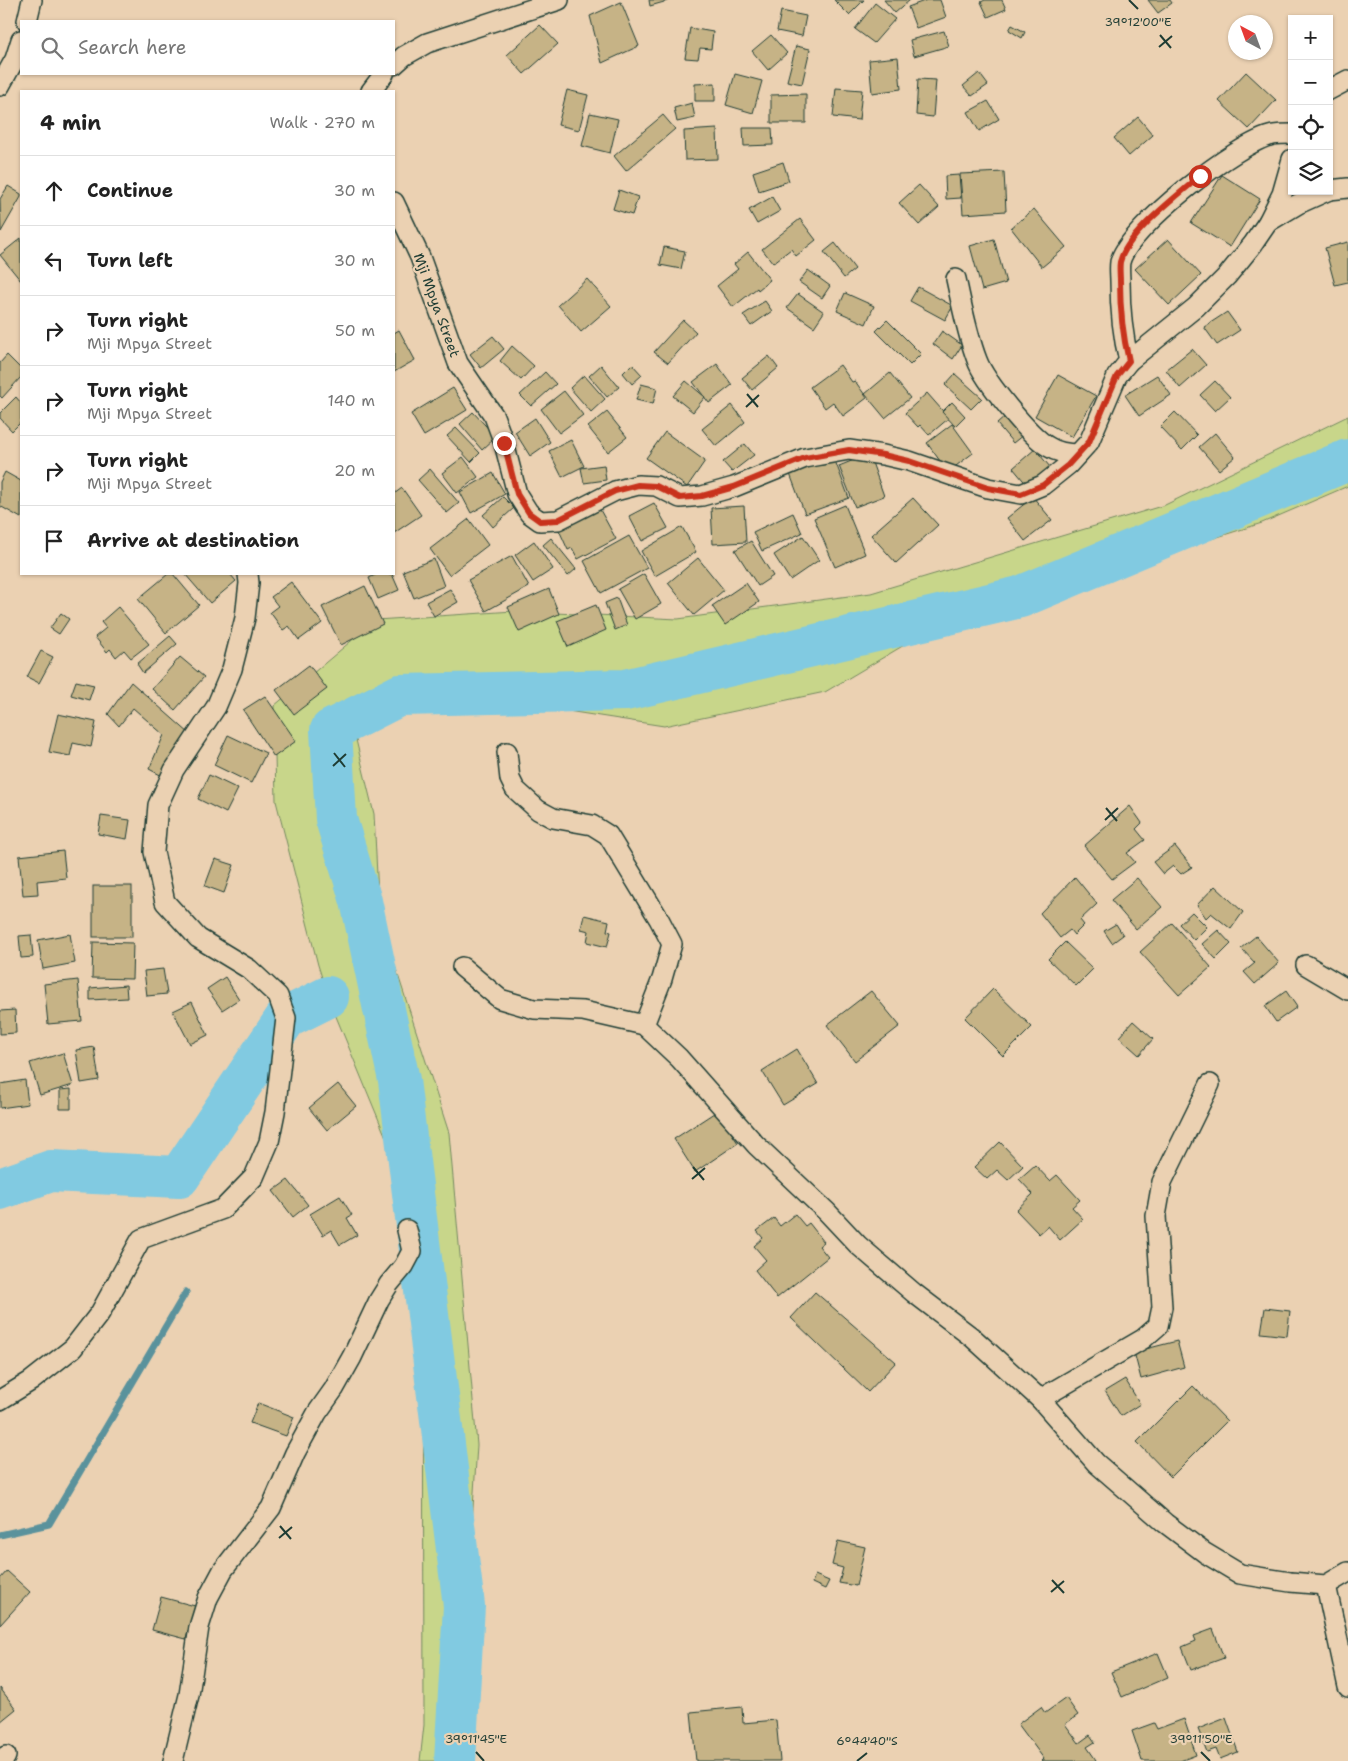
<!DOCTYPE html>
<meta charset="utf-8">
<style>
:root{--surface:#fff;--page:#f2f2f2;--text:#222;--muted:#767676;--line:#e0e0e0}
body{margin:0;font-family:"Shantell Sans",sans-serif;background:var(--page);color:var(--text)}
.controls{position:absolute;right:15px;top:15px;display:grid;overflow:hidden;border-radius:0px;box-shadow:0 1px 4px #0004}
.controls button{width:45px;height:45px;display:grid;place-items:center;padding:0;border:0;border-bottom:1px solid var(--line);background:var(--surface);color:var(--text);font:25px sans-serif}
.compass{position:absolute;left:1228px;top:15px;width:45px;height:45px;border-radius:50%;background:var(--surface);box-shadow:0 1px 4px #0004;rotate:319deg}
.stop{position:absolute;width:15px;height:15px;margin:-11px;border:4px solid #c8321e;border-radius:50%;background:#fff}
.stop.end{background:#c8321e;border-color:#fff;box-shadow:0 1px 5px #0008}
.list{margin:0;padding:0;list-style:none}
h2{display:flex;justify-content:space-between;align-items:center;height:65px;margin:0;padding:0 20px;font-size:21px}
h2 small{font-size:16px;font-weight:400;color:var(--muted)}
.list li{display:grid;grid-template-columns:32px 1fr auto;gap:15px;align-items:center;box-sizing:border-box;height:70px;padding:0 20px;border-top:1px solid var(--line)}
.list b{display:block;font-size:19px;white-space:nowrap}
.list p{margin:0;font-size:16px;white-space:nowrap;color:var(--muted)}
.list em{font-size:16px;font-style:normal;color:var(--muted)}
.icon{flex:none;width:28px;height:28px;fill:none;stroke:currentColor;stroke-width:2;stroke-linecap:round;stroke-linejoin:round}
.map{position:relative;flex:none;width:1348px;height:1761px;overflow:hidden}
.search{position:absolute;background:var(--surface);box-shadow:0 1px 4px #0004;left:20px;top:20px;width:375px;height:55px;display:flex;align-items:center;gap:12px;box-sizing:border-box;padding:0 18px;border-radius:0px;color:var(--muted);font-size:19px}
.panel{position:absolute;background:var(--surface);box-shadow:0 1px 4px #0004;left:20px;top:90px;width:375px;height:485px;border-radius:0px}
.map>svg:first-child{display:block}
.green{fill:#c8d68a;stroke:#748a5f}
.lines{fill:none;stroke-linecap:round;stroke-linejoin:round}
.stream{stroke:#5a929c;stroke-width:7}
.river{stroke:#81cae1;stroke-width:42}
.building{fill:#c6b386;stroke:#1f3d34}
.minor-casing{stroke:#1f3d34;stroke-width:22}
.minor{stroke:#ebd1b2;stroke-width:19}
.route{stroke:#c8321e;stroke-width:6}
.ticks{fill:none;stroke:#1f3d34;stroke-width:2}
.labels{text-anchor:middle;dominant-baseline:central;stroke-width:4.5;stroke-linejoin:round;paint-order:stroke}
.street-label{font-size:14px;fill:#1f3d34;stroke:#ebd1b2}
.ticks-label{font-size:12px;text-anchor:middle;fill:#1f3d34;stroke:#ebd1b2;stroke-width:4.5;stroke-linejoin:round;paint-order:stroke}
</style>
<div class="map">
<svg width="1348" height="1761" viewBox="0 0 1348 1761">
<rect width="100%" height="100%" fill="#ebd1b2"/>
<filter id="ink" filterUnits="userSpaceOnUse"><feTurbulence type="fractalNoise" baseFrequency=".02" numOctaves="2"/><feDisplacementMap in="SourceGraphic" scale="10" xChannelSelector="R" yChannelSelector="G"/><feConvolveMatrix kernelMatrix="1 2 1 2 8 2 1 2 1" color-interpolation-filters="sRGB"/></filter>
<g filter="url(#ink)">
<path class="green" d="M1348 416V486L1262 523 938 625 825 692 664 726 490 699 424 695 349 711 374 814 379 916 449 1133 477 1445 461 1698 453 1761H420L424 1725 423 1227 328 997 318 965 276 801 274 706 376 620 514 611 678 619 871 593 1165 505Z"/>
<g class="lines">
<path class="stream" d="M0 1535 49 1524 186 1292"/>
<g class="river">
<path d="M0 1189 51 1171 179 1177 286 1018 328 997"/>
<path d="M455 1761 464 1606 399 1080 361 901 336 819 331 730 400 695 625 690 1020 597 1348 460"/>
</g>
</g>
<g class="building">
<path d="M649 0H671L650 6Z"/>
<path d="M834 0H864L849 15Z"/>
<path d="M884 0H910L895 13Z"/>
<path d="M927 0H940L946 17 916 28 908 7Z"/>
<path d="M985 0H1002L1006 9 988 17 981 2Z"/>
<path d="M1148 0H1170L1172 3 1158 13Z"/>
<path d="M621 2 639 46 602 63 590 16Z"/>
<path d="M875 3 895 19 874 43 855 29Z"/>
<path d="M781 11 806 16 802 36 777 31Z"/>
<path d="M540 25 558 44 524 74 507 55Z"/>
<path d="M1012 25 1025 32 1022 38 1009 30Z"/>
<path d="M690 28 713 32 711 49 700 48 698 59 685 58Z"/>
<path d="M944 31 949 46 914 56 910 40Z"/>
<path d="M771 35 787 53 768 70 752 51Z"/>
<path d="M796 46 810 49 802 84 787 81Z"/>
<path d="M898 57 901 89 872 93 869 60Z"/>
<path d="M1246 72 1276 100 1249 129 1219 101Z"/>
<path d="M979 73 988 85 972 96 963 86Z"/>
<path d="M735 74 762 81 753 113 726 105Z"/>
<path d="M918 79 936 80 933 117 916 115Z"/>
<path d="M715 83V101H695V84Z"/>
<path d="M836 88 862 90 859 120 833 117Z"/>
<path d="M567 90 588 95 579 130 558 125Z"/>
<path d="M806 94V123H771V95Z"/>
<path d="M988 101 999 119 979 131 968 112Z"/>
<path d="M692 103 695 118 677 122 674 108Z"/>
<path d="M590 113 618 119 610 153 582 146Z"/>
<path d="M663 115 675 129 626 171 614 156Z"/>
<path d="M1138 117 1153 135 1129 156 1114 138Z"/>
<path d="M743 128H772L773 145 744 146Z"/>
<path d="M717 129 718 159 685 160 684 131Z"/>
<path d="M783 162 789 181 759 191 753 172Z"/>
<path d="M1004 172 1006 211 963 214 960 174Z"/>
<path d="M959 175 961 198 946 199 945 176Z"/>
<path d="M1222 175 1260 199 1230 247 1191 223Z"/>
<path d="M919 185 939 207 919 225 899 203Z"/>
<path d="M8 186 21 194V197L1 232 0 199Z"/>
<path d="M619 190 638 197 632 215 613 209Z"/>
<path d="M772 197 780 211 757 224 749 210Z"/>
<path d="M1034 209 1066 247 1042 267 1011 228Z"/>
<path d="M800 219 816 240 796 256 791 249 773 263 762 249Z"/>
<path d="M21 238V281L0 255Z"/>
<path d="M994 239 1006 283 982 290 970 246Z"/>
<path d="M1168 239 1201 275 1169 305 1135 269Z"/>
<path d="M1348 242V282L1335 285 1325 248Z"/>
<path d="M835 243 855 269 844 278 824 252Z"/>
<path d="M664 247 685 251 681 269 660 265Z"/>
<path d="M748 252 770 280 758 290 757 288 733 307 717 286 738 269 734 264Z"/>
<path d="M808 270 830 286 822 298 799 282Z"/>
<path d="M587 279 611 306 581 332 558 305Z"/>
<path d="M918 287 953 306 945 320 910 301Z"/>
<path d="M845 293 874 306 866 324 837 311Z"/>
<path d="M798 294 824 312 814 327 787 308Z"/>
<path d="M765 301 772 311 751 326 743 315Z"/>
<path d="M1227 312 1240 330 1217 345 1204 327Z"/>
<path d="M683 320 696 332 668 363 654 352Z"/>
<path d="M887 320 921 354 910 365 876 331Z"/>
<path d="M399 330 415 360 394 372V333Z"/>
<path d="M942 331 962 345 953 359 933 344Z"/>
<path d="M493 336 504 349 481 368 470 354Z"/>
<path d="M512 346 534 366 521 380 500 361Z"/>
<path d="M1192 349 1206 365 1180 388 1166 370Z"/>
<path d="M7 355 21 369V377L2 398 0 396V363Z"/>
<path d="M769 356 778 368 752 390 742 378Z"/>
<path d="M632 364 642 375 632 384 623 373Z"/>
<path d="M717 364 732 385 709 403 693 382Z"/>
<path d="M601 365 619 387 607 397 589 376Z"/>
<path d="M840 365 852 382 855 381 867 398 843 416 833 402 825 408 810 387Z"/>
<path d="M545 372 556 384 531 406 520 395Z"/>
<path d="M890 373 910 398 885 418 865 394Z"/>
<path d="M955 374 982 398 971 409 945 385Z"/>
<path d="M584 375 605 399 591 412 570 388Z"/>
<path d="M1058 375 1096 396 1072 437 1035 416Z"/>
<path d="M1157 375 1171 395 1139 416 1125 395Z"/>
<path d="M686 381 705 397 693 412 673 396Z"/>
<path d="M1215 381 1230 397 1215 411 1200 395Z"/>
<path d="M641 384 657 388 653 404 636 400Z"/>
<path d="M453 388 467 410 424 436 411 414Z"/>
<path d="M564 391 583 415 559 433 541 409Z"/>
<path d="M927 393 949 418 929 435 920 425 918 427 905 413Z"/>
<path d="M16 397 21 403V422L12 431 0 418V413Z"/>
<path d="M952 402 965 416 955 426 942 412Z"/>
<path d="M732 405 745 422 716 446 702 429Z"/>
<path d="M473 412 496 437 482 450 460 424Z"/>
<path d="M607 412 627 437 608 452 588 427Z"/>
<path d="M1175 412 1197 435 1182 450 1160 427Z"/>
<path d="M1006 416 1023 435 1013 443 997 424Z"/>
<path d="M535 418 550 442 530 456 515 432Z"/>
<path d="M952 424 973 453 948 472 927 443Z"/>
<path d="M456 428 480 453 471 462 447 436Z"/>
<path d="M665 432 705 461 687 487 646 458Z"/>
<path d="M1215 433 1235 457 1219 470 1199 447Z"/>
<path d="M571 440 584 466 562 477 549 451Z"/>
<path d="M745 444 754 455 732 472 723 462Z"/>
<path d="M1035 449 1050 467 1028 486 1013 468Z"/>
<path d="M869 454 884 496 855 507 839 466Z"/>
<path d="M463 457 478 477 457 493 442 473Z"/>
<path d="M834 458 849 498 805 514 790 474Z"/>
<path d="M604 465 606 480 584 483 581 468Z"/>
<path d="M430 469 459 503 447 513 418 480Z"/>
<path d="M5 472 21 481V518L0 506V482Z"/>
<path d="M493 473 505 494 471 513 460 492Z"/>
<path d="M402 488 421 515 394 533V494Z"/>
<path d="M503 497 514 508 493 527 483 515Z"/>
<path d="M1033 497 1052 520 1025 541 1007 518Z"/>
<path d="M913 498 938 525 896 563 871 535Z"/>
<path d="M654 503 668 528 642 541 629 516Z"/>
<path d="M845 505 865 554 835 567 814 518Z"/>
<path d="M744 506 746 542 713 544 711 508Z"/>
<path d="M599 508 616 539 578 559 572 548 568 550 559 530Z"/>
<path d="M793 513 802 533 762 551 753 532Z"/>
<path d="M469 519 488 545 449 575 430 549Z"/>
<path d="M682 527 696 552 655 576 641 551Z"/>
<path d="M629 536 647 568 601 593 584 561Z"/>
<path d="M803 536 819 560 790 580 774 555Z"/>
<path d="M551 538 576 569 568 576 543 545Z"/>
<path d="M534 541 553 569 533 582 515 555Z"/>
<path d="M751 541 773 576 758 586 735 550Z"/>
<path d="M512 556 529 587 486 611 468 580Z"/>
<path d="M698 558 724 590 694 615 668 583Z"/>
<path d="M434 559 444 586 414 598 403 571Z"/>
<path d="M168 574H173L199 605 166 633 138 599Z"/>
<path d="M185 574H230L236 581 210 603Z"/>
<path d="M377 574H392L399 590 378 599 369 578Z"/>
<path d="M644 574 661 604 635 619 618 589Z"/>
<path d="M291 582 322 623 299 640 289 626 283 630 270 612 278 606 271 597Z"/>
<path d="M746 583 759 602 725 625 712 606Z"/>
<path d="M365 586 383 624 341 645 322 607Z"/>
<path d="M450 589 458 602 434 616 426 602Z"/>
<path d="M549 589 559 614 519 632 508 607Z"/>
<path d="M617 598 627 625 615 630 605 603Z"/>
<path d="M596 605 606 630 568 647 557 621Z"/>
<path d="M118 607 149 644 131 658 124 650 116 657 110 649 107 652 95 637 106 628 101 622Z"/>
<path d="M61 613 69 619 59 634 50 628Z"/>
<path d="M170 636 177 644 143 673 137 664Z"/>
<path d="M41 651 53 657 39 683 27 677Z"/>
<path d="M180 657 204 677 175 710 152 689Z"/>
<path d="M309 665 327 689 294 714 276 690Z"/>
<path d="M76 681 94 685 89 700 71 695Z"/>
<path d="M131 682 190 734 166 778 149 769 164 735 133 708 119 726 108 714Z"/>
<path d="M265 696 296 741 274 757 243 710Z"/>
<path d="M58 714 96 722 91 747 73 743 70 756 49 752Z"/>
<path d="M228 735 266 753 251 783 214 765Z"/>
<path d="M209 775 238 789 226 813 198 799Z"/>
<path d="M1130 806 1142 823 1136 829 1145 840 1127 853 1135 862 1112 879 1084 846Z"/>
<path d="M101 816 130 820 127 839 98 834Z"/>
<path d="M1175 846 1192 867 1181 874 1173 866 1163 874 1153 862Z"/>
<path d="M63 851 66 878 37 881 38 894 23 895 19 856Z"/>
<path d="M215 859 234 865 224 893 205 886Z"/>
<path d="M1075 877 1097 904 1080 920 1084 925 1074 935 1070 930 1060 938 1040 913Z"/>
<path d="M1137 878 1162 907 1136 929 1111 900Z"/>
<rect x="93" y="886" width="39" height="51"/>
<path d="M1215 886 1243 912 1231 929 1211 913 1206 918 1197 905Z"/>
<path d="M1192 912 1207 927 1194 940 1179 924Z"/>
<path d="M584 915 609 921 607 931 611 932 607 947 587 942 589 931 581 929Z"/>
<path d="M1172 923 1211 967 1179 995 1140 952Z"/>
<path d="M1116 924 1123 935 1112 943 1104 931Z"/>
<path d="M1218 930 1231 944 1216 959 1202 944Z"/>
<path d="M70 934 75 963 43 969 38 940Z"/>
<path d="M31 935 33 957 21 958 19 936Z"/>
<path d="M1256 936 1279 963 1255 984 1244 972 1255 963 1241 948Z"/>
<path d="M93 942 133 943 132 979 92 978Z"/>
<path d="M1065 942 1093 969 1076 986 1048 959Z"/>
<path d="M163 969 167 994 147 996 144 971Z"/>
<path d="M225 977 239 999 222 1010 207 989Z"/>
<path d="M78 980 82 1021 48 1024 44 984Z"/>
<path d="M126 985 127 998 90 1000V988Z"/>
<path d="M993 989 1032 1027 1003 1056 965 1018Z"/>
<path d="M871 991 900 1026 855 1061 827 1025Z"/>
<path d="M1286 991 1297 1007 1276 1022 1265 1006Z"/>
<path d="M192 1002 208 1035 190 1044 173 1011Z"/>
<path d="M15 1010 16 1033 0 1034V1011Z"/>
<path d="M1133 1021 1153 1039 1139 1055 1119 1037Z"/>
<path d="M94 1047 99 1080 81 1083 76 1050Z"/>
<path d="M797 1049 818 1084 783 1105 762 1071Z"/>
<path d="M63 1053 73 1085 40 1095 30 1063Z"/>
<path d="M25 1080 28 1104 0 1108V1084Z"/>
<path d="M338 1084 356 1106 327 1130 309 1108Z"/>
<path d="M71 1089V1109H60V1090Z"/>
<path d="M717 1111 738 1143 695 1172 674 1139Z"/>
<path d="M1000 1142 1023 1166 1008 1180 997 1170 987 1179 974 1167Z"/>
<path d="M1035 1165 1050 1181 1057 1175 1080 1200 1072 1207 1083 1219 1060 1240 1048 1226 1039 1234 1016 1210 1033 1194 1019 1179Z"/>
<path d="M288 1180 308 1205 293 1217 273 1191Z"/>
<path d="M340 1196 352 1215 347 1218 357 1235 340 1245 331 1230 323 1235 310 1214Z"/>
<path d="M795 1214 805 1226 809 1223 824 1242 819 1246 828 1257 777 1298 755 1270 766 1260 754 1246 763 1238 757 1231 774 1218 780 1226Z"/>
<path d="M815 1292 896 1362 868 1392 791 1318Z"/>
<path d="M1265 1308 1290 1311 1287 1336 1261 1333Z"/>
<path d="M1177 1341 1184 1367 1141 1379 1134 1352Z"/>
<path d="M1125 1379 1140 1404 1121 1416 1105 1391Z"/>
<path d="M1193 1386 1227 1421 1171 1477 1137 1442Z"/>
<path d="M258 1403 294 1417 286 1436 250 1423Z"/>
<path d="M838 1541 865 1547 856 1586 839 1583 843 1568 832 1565Z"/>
<path d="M7 1571 30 1592 0 1625V1579Z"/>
<path d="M815 1575 829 1581 825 1589 812 1583Z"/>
<path d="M161 1597 195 1606 186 1639 152 1630Z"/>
<path d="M1213 1629 1224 1658 1191 1670 1182 1647 1196 1641 1194 1636Z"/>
<path d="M1158 1653 1168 1677 1122 1697 1111 1672Z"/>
<path d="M0 1688 16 1709 0 1722Z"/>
<path d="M1066 1698 1078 1715 1065 1724 1079 1743 1090 1735 1095 1742 1087 1747 1096 1760 1095 1761H1042L1044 1759 1018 1724 1041 1707 1045 1713Z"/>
<path d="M742 1707 743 1723 776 1720 780 1761H696L691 1712Z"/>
<path d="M1226 1718 1238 1752 1220 1759 1216 1749 1207 1752 1198 1729Z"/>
<path d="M1184 1719 1196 1755 1180 1761H1142L1132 1731 1154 1723 1157 1729Z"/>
</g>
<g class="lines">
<g class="minor-casing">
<g id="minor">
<path d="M27 21 32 0"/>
<path d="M394 65 404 56 427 43 559 0"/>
<path d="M0 86 15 59 21 40"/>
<path d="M1329 90 1348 80"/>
<path d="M371 91 384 74"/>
<path d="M1329 190 1348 188"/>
<path d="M394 202 420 257 458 363 494 416 504 443 517 494 529 513 540 521 558 520 615 491 638 485 656 486 680 498 702 496 734 487 805 458 849 450 883 455 909 461 988 488 1021 494 1043 485 1068 465 1089 442 1117 376 1129 361 1196 307 1227 276 1253 244 1268 222 1282 194 1292 159"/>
<path d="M1268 222 1298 204 1327 191"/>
<path d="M956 279C962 306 967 334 977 360 984 380 1030 437 1049 447 1058 453 1068 454 1078 454"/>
<path d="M1129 361C1122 333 1120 310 1120 281 1120 276 1119 268 1120 262 1128 228 1238 142 1273 135 1279 134 1286 134 1292 134"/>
<path d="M507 752 510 779 515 789 538 810 553 818 592 825 608 835 659 919 672 944 662 979 644 1025"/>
<path d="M1306 965 1348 990"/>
<path d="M462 967 500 999 534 1009 583 1011 644 1025 679 1058 756 1145 827 1212 858 1245 914 1293 973 1338 1040 1399 1096 1463 1165 1523 1205 1553 1240 1574 1290 1582 1326 1585 1348 1572"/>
<path d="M1040 1399 1143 1339 1158 1326 1162 1307 1156 1216 1162 1182 1210 1084"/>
<path d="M0 1400 31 1381 73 1348 100 1313 141 1239 223 1209 254 1177 269 1142 275 1112 286 1018 278 996 249 969 198 938 165 902 154 852 158 805 174 770 216 707 232 669 245 618 249 583 248 574"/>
<path d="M1326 1585 1348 1687"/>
<path d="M3 1761 6 1756"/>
<path d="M173 1761 189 1695 199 1627 208 1598 223 1570 271 1508 295 1453 317 1413 334 1389 352 1357 379 1300 389 1284 404 1266 412 1251 407 1230"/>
</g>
</g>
<use href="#minor" class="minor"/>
</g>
</g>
<g class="lines" filter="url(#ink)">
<path class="route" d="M504 443 517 494 529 513 540 521 558 520 615 491 638 485 656 486 680 498 702 496 734 487 805 458 849 450 883 455 909 461 988 488 1021 494 1043 485 1068 465 1089 442 1117 376 1129 361C1122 333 1120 310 1120 281 1120 275 1119 268 1120 262 1127 233 1178 196 1200 176"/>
</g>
<path class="ticks" d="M1129 0 1138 9M1160 35 1171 48M1159 47 1172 36M747 394 758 407M746 407 759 395M334 753 345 767M333 766 346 754M1106 808 1117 821M1105 820 1118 808M693 1167 704 1180M692 1179 705 1168M280 1526 291 1539M279 1538 292 1527M1052 1580 1064 1593M1051 1592 1064 1581M476 1752 484 1761M1201 1752 1210 1761M857 1761 867 1753"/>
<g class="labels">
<g class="street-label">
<text transform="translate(437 305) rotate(70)">Mji Mpya Street</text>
</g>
</g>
<g class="ticks-label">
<text x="1138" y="26">39°12'00"E</text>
<text x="476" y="1743">39°11'45"E</text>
<text x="1201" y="1743">39°11'50"E</text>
<text x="867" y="1745">6°44'40"S</text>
</g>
</svg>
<div class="controls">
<button>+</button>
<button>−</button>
<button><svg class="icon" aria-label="locate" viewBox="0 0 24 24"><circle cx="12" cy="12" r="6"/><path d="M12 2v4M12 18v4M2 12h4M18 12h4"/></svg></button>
<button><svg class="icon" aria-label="layers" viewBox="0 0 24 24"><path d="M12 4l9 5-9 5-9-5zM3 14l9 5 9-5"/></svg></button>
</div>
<svg class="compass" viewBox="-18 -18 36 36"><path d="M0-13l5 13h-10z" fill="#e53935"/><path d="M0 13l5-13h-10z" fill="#767676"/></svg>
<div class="stop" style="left:1200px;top:176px"></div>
<div class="stop end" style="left:504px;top:443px"></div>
<div class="search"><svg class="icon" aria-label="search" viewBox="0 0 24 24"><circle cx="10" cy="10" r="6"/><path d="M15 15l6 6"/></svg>Search here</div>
<section class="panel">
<h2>4 min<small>Walk · 270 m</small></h2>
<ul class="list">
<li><svg class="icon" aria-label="ahead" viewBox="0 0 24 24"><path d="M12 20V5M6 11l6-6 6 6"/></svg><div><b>Continue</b></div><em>30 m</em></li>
<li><svg class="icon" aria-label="left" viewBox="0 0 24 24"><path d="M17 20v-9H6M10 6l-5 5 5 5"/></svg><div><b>Turn left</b></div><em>30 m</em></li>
<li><svg class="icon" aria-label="right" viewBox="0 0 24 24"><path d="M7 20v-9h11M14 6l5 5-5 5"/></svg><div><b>Turn right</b><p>Mji Mpya Street</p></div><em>50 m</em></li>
<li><svg class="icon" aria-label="right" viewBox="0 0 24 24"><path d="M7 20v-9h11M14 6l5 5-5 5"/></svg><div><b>Turn right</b><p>Mji Mpya Street</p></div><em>140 m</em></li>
<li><svg class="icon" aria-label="right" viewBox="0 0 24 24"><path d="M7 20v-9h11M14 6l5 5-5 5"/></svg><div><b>Turn right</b><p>Mji Mpya Street</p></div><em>20 m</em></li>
<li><svg class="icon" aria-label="arrive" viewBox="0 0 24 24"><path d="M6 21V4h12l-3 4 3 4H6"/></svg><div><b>Arrive at destination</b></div></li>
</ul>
</section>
</div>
